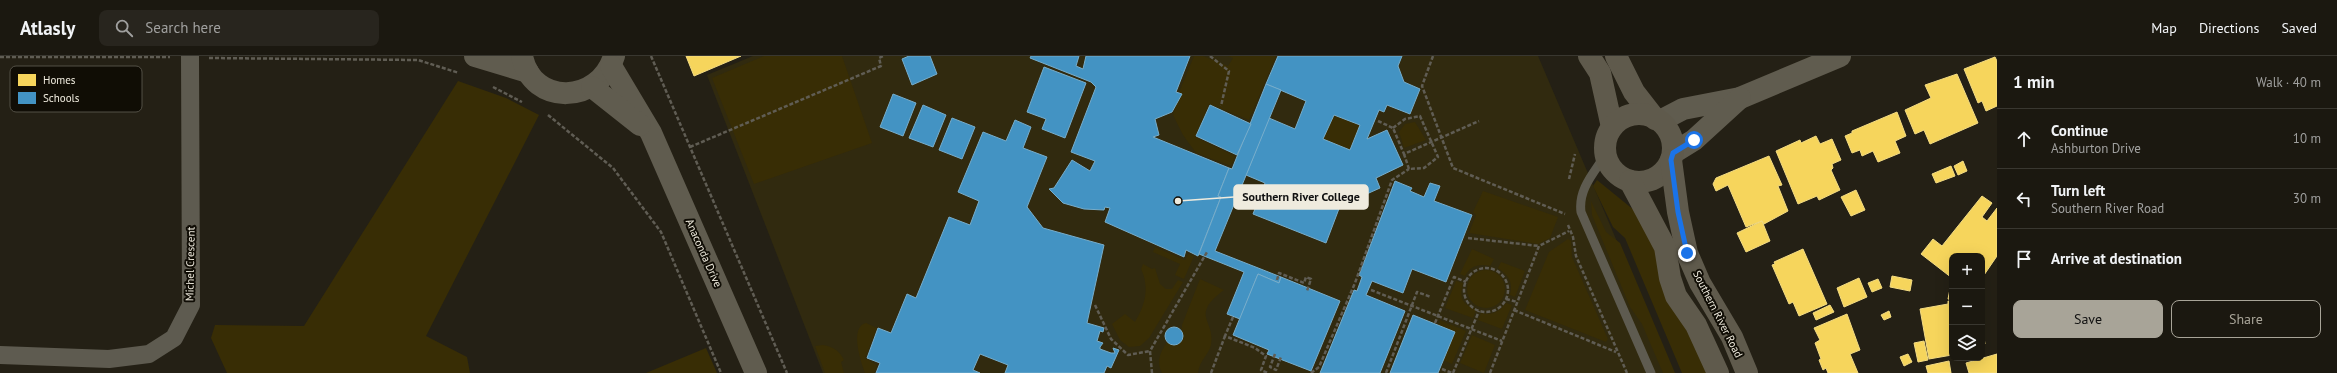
<!DOCTYPE html>
<meta charset="utf-8">
<style>
:root{--surface:#1b1810;--page:#28251e;--text:#f1f3f6;--muted:#a0a09f;--line:#393730;--accent:#a8a498}
body{margin:0;font-family:"PT Sans",sans-serif;background:var(--page);color:var(--text)}
.controls{position:absolute;right:12px;bottom:12px;display:grid;overflow:hidden;border-radius:8px;box-shadow:0 4px 16px #0002}
.controls button{width:36px;height:36px;display:grid;place-items:center;padding:0;border:0;border-bottom:1px solid var(--line);background:var(--surface);color:var(--text);font:20px sans-serif}
.stop{position:absolute;width:12px;height:12px;margin:-9px;border:3px solid #1a73e8;border-radius:50%;background:#fff}
.stop.end{background:#1a73e8;border-color:#fff;box-shadow:0 1px 4px #0008}
.list{margin:0;padding:0;list-style:none}
h2{display:flex;justify-content:space-between;align-items:center;height:52px;margin:0;padding:0 16px;font-size:17px}
h2 small{font-size:13px;font-weight:400;color:var(--muted)}
.list li{display:grid;grid-template-columns:26px 1fr auto;gap:12px;align-items:center;box-sizing:border-box;height:60px;padding:0 16px;border-top:1px solid var(--line)}
.list b{display:block;font-size:15px;white-space:nowrap}
.list p{margin:0;font-size:13px;white-space:nowrap;color:var(--muted)}
.list em{font-size:13px;font-style:normal;color:var(--muted)}
.actions{display:flex;gap:8px;padding:12px 16px}
.actions a{flex:1;padding:9px 0;border:1px solid var(--accent);border-radius:8px;text-align:center;font-size:14px;color:var(--accent)}
.actions .main{background:var(--accent);color:#111}
.icon{flex:none;width:22px;height:22px;fill:none;stroke:currentColor;stroke-width:2;stroke-linecap:round;stroke-linejoin:round}
.map{position:relative;flex:none;width:1997px;height:317px;overflow:hidden}
header{display:flex;align-items:center;gap:24px;box-sizing:border-box;height:56px;padding:0 20px;background:var(--surface);border-bottom:1px solid var(--line)}
header strong{font-size:19px}
nav{display:flex;gap:22px;margin-inline-start:auto;font-size:14px}
.search{width:280px;height:36px;background:var(--page);display:flex;align-items:center;gap:10px;box-sizing:border-box;padding:0 14px;border-radius:8px;color:var(--muted);font-size:15px}
main{display:flex}
aside{flex:1;background:var(--surface)}
.map>svg:first-child{display:block}
.built{fill:#312a0f}
.green{fill:#382d05}
.homes{fill:#f6d55c;stroke:#f4dc83}
.schools{fill:#4393c3;stroke:#77adcb;fill-rule:evenodd}
.lines{fill:none;stroke-linecap:round;stroke-linejoin:round}
.path{stroke:#605d54;stroke-width:2.5;stroke-dasharray:4 2;stroke-linecap:butt}
.lane{stroke:#5e5b50;stroke-width:9}
.street{stroke:#5e5b50;stroke-width:18}
.secondary{stroke:#605c4f;stroke-width:22}
.primary{stroke:#5f5a4c;stroke-width:22}
.route{stroke:#1a73e8;stroke-width:5}
.labels{text-anchor:middle;dominant-baseline:central;stroke-width:4;stroke-linejoin:round;paint-order:stroke}
.street-label{font-size:11px;fill:#efebde;stroke:#100d05}
.key{fill:#100d05;stroke:#535046;stroke-width:1}
.key-label{font-size:11px;fill:#efebde}
.leader{fill:none;stroke:#efebde;stroke-width:1.5}
.callout-dot{fill:#efebde;stroke:#100d05;stroke-width:1.5}
.callout{fill:#efebde;stroke:#efebde;stroke-width:1.5}
.callout-label{font-size:12px;text-anchor:middle;font-weight:bold;fill:#111}
</style>
<header>
<strong>Atlasly</strong>
<div class="search"><svg class="icon" aria-label="search" viewBox="0 0 24 24"><circle cx="10" cy="10" r="6"/><path d="M15 15l6 6"/></svg>Search here</div>
<nav><a>Map</a><a>Directions</a><a>Saved</a></nav>
</header>
<main>
<div class="map">
<svg width="1997" height="317" viewBox="0 0 1997 317">
<rect width="100%" height="100%" fill="#242015"/>
<path class="built" d="M753 0H1538L1673 317H823L707 19Z"/>
<g class="green">
<path d="M764 0H842L872 87 754 128 712 22Z"/>
<path d="M1194 0H1203L1228 10 1233 2 1228 0H1276L1249 64 1209 48 1195 81 1235 100 1231 110 1196 97 1183 79 1173 59 1180 34Z"/>
<path d="M458 25 506 42 539 59 426 280 467 301 470 317H227L211 282 215 269 304 270Z"/>
<path d="M1334 59 1360 69 1350 94 1323 83Z"/>
<path d="M1415 66 1426 84 1404 92 1399 76 1405 68Z"/>
<path d="M1597 124 1640 159 1710 317H1682L1625 182 1613 171 1593 130Z"/>
<path d="M1483 135 1558 161 1550 182 1538 188 1469 177 1476 159 1473 156Z"/>
<path d="M1591 145 1606 176 1620 187 1675 317H1663L1642 268 1630 251 1592 159Z"/>
<path d="M1568 183 1571 185 1572 201 1608 283 1606 286 1525 254 1549 196Z"/>
<path d="M1155 191 1185 204 1188 198 1194 200 1184 223 1175 219 1180 208 1153 196Z"/>
<path d="M1472 193 1494 203 1490 210C1479 207 1470 210 1465 220L1460 218Z"/>
<path d="M1501 206 1525 215 1515 241 1510 239C1513 226 1509 220 1498 212Z"/>
<path d="M1143 208 1152 213 1155 212 1160 228 1166 233H1172L1178 224 1183 226 1149 282 1140 290 1129 291 1120 284 1112 268 1125 258 1135 266C1145 249 1150 232 1141 213Z"/>
<circle cx="1486" cy="233" r="19"/>
<path d="M1200 223 1224 234C1189 260 1216 264 1211 289 1208 300 1200 303 1198 317H1162C1156 305 1160 297 1167 286L1175 289 1182 284V269Z"/>
<path d="M1456 225 1463 227C1459 242 1462 248 1476 254L1473 262 1445 252Z"/>
<path d="M1506 247 1512 249 1502 273 1478 264 1481 257C1492 260 1499 256 1506 247Z"/>
<path d="M1440 264 1466 275 1452 308 1443 304 1438 269Z"/>
<path d="M866 267 877 272 865 302 877 309 874 317H865C861 306 849 271 866 267Z"/>
<path d="M1472 279 1495 289 1484 317 1460 307Z"/>
<path d="M823 289C833 291 839 294 844 304L841 306 844 317H825L815 290Z"/>
<path d="M706 292 717 317H646Z"/>
</g>
<g class="homes">
<path d="M686 0H741L694 20Z"/>
<path d="M1995 1 1997 5V50L1986 55 1982 45 1978 47 1964 13Z"/>
<path d="M1957 18 1978 67 1930 88 1924 74 1915 78 1905 54 1931 42 1925 29Z"/>
<path d="M1897 56 1906 80 1895 85 1900 97 1878 106 1873 95 1862 100 1860 94 1852 97 1845 80 1852 77V75Z"/>
<path d="M1816 80 1820 88 1832 83 1841 104 1832 108 1833 112 1831 114 1840 134 1819 144 1817 140 1798 148 1776 95 1800 84 1801 87Z"/>
<path d="M1769 100 1782 129 1778 130 1788 155 1764 168 1762 165 1746 171 1728 129 1716 135 1713 128 1716 122Z"/>
<path d="M1963 105 1967 115 1958 119 1954 110Z"/>
<path d="M1951 110 1955 120 1936 127 1932 118Z"/>
<path d="M1856 134 1865 154 1851 160 1841 141Z"/>
<path d="M1982 140 1992 147 1982 161 1987 165 1997 152V200L1982 222V200H1952V222L1921 198 1933 183 1942 190Z"/>
<path d="M1762 165 1770 185 1746 196 1737 177Z"/>
<path d="M1803 193 1827 248 1799 260 1793 246 1789 248 1772 209 1775 208 1774 206Z"/>
<path d="M1892 220 1912 224 1910 235 1890 231Z"/>
<path d="M1859 222 1867 241 1844 251 1837 232Z"/>
<path d="M1878 223 1882 232 1872 236 1868 227Z"/>
<path d="M1950 233H1952V244L1948 243Z"/>
<path d="M1948 245 1952 246V299L1929 303 1920 253 1948 248Z"/>
<path d="M1830 249 1834 256 1816 264 1813 257Z"/>
<path d="M1889 255 1891 261 1884 264 1881 259Z"/>
<path d="M1847 258 1860 294 1850 298 1858 317H1828L1826 312 1823 314 1819 304 1821 303 1815 287 1820 284 1814 272Z"/>
<path d="M1982 269 1985 288 1982 289Z"/>
<path d="M1924 285 1928 304 1918 306 1914 287Z"/>
<path d="M1908 298 1912 306 1904 310 1900 301Z"/>
<path d="M1997 298V317H1969L1966 307Z"/>
<path d="M1949 305 1951 317H1928L1926 310Z"/>
</g>
<g class="schools">
<path d="M909 0H930L937 18 912 29 902 3Z"/>
<path d="M1031 0H1079L1076 10 1083 13 1086 0H1190L1176 36 1182 38 1172 56 1155 63 1159 79 1153 81 1229 112 1218 140 1221 141 1198 200 1186 194 1184 201 1105 166 1110 152 1105 151 1104 154 1084 153 1063 147 1049 133 1054 132 1072 104 1090 115 1095 105 1071 96 1096 31 1091 26 1030 2Z"/>
<path d="M1278 0H1402L1398 10 1404 26 1420 33 1410 58 1387 49 1384 56 1379 54 1367 83 1387 74 1403 109 1376 122 1380 132 1340 150 1326 187 1253 158 1265 127 1246 119 1269 62 1295 73 1306 45 1266 28ZM1334 59 1360 69 1350 94 1323 83Z"/>
<path d="M1044 11 1086 27 1065 82 1042 73 1046 63 1027 56Z"/>
<path d="M1266 28 1281 34 1215 195 1281 221 1279 227 1258 218 1240 263 1227 258 1244 216 1199 198 1221 141 1218 140 1229 112 1232 113Z"/>
<path d="M893 38 916 47 903 80 880 71Z"/>
<path d="M923 49 946 59 933 91 909 82Z"/>
<path d="M1210 49 1251 68 1237 99 1196 80Z"/>
<path d="M952 62 975 71 962 103 939 94Z"/>
<path d="M1015 64 1031 71 1023 92 1047 101 1027 151 1043 172 1104 189 1087 267 1104 272 1103 276 1100 275 1097 285 1103 287 1100 291V293L1111 297H1115L1113 292 1119 294 1111 312 1107 310 1104 317H1005L1008 309 980 298 973 314 980 317H876L880 307 867 302 878 272 891 277 907 238 916 242 949 161 970 169 979 145 958 136 983 76 1006 85Z"/>
<path d="M1395 125 1412 132 1410 135 1424 141 1430 127 1440 130 1434 145 1472 159 1446 226 1412 213 1403 237 1372 225 1366 239 1405 255 1380 317H1320L1354 234 1357 235 1362 221 1359 219Z"/>
<path d="M1258 218 1279 227 1281 221 1340 245 1311 315 1267 298 1269 294 1233 279Z"/>
<path d="M1413 259 1455 276 1438 317H1390Z"/>
<circle cx="1174" cy="280" r="9"/>
</g>
<g class="lines">
<g class="path">
<path d="M651 0 787 317"/>
<path d="M1210 0 1229 15 1221 50"/>
<path d="M1433 0 1422 30 1453 112 1565 158"/>
<path d="M0 1H170"/>
<path d="M209 2 418 4 459 17"/>
<path d="M493 31 522 46"/>
<path d="M548 59 613 112 661 176 721 317"/>
<path d="M1378 65 1393 72 1404 98 1479 65"/>
<path d="M1393 72 1405 63 1420 60 1438 101 1424 112 1409 113 1404 98"/>
<path d="M690 91 881 10 879 2 883 0"/>
<path d="M1569 123 1575 98"/>
<path d="M1568 169 1573 181 1576 200 1627 317"/>
<path d="M1468 182 1539 190"/>
<circle cx="1486" cy="234" r="22"/>
<path d="M1277 224 1279 217 1304 227 1306 221 1311 223 1307 235"/>
<path d="M1371 234 1502 285"/>
<path d="M1506 243 1517 246"/>
<path d="M1095 249 1111 283 1128 299 1150 295"/>
<path d="M1514 254 1616 296"/>
<path d="M1233 261 1225 280 1255 292 1266 300 1261 314 1268 317"/>
<path d="M1435 267 1454 221 1466 226"/>
<path d="M1275 298 1270 311 1276 314 1281 301"/>
<path d="M1442 313 1452 317"/>
<path d="M1152 317 1150 295 1207 196"/>
<path d="M1211 317 1225 280"/>
<path d="M1311 317 1319 311 1355 227 1392 124 1409 113"/>
<path d="M1386 317 1417 236 1431 241"/>
<path d="M1453 317 1479 255"/>
<path d="M1490 317 1539 190 1569 175"/>
</g>
<path class="lane" d="M1606 98C1594 117 1578 133 1581 156L1651 317"/>
<path class="street" d="M0 299 109 303 149 298 174 282 191 249 190 0"/>
<g class="secondary">
<path d="M475 0 528 16"/>
<path d="M522 0C532 51 600 48 614 0"/>
<path d="M611 10 651 77 756 317"/>
<path d="M592 31 640 69"/>
<path d="M1660 65 1683 53 1740 42 1840 0"/>
<path d="M1673 97 1694 84 1740 42"/>
</g>
<g class="primary">
<path d="M1589 0 1600 17 1612 71"/>
<path d="M1616 0 1634 36 1655 63"/>
<circle cx="1639" cy="92" r="34"/>
<path d="M1671 104 1678 156 1687 197 1700 227 1732 281 1747 317"/>
<path d="M1630 125 1665 191 1670 222 1676 240 1696 269 1718 317"/>
</g>
</g>
<g class="lines">
<path class="route" d="M1687 197 1678 156 1671 104 1673 97 1694 84"/>
</g>
<g class="labels">
<g class="street-label">
<text transform="translate(704 197) rotate(66)">Anaconda Drive</text>
<text transform="translate(190 208) rotate(-89)">Michel Crescent</text>
<text transform="translate(1718 258) rotate(63)">Southern River Road</text>
</g>
</g>
<rect x="10" y="10" width="132" height="46" rx="6" class="key"/>
<rect x="18" y="18" width="18" height="12" fill="#f6d55c"/>
<rect x="18" y="36" width="18" height="12" fill="#4393c3"/>
<g class="key-label">
<text x="43" y="28">Homes</text>
<text x="43" y="46">Schools</text>
</g>
<path class="leader" d="M1178 145L1234 141"/>
<circle class="callout-dot" cx="1178" cy="145" r="4"/>
<rect class="callout" x="1234" y="129" width="134" height="24" rx="4"/>
<g class="callout-label">
<text x="1301" y="145">Southern River College</text>
</g>
</svg>
<div class="controls">
<button>+</button>
<button>−</button>
<button><svg class="icon" aria-label="layers" viewBox="0 0 24 24"><path d="M12 4l9 5-9 5-9-5zM3 14l9 5 9-5"/></svg></button>
</div>
<div class="stop" style="left:1694px;top:84px"></div>
<div class="stop end" style="left:1687px;top:197px"></div>
</div>
<aside>
<h2>1 min<small>Walk · 40 m</small></h2>
<ul class="list">
<li><svg class="icon" aria-label="ahead" viewBox="0 0 24 24"><path d="M12 20V5M6 11l6-6 6 6"/></svg><div><b>Continue</b><p>Ashburton Drive</p></div><em>10 m</em></li>
<li><svg class="icon" aria-label="left" viewBox="0 0 24 24"><path d="M17 20v-9H6M10 6l-5 5 5 5"/></svg><div><b>Turn left</b><p>Southern River Road</p></div><em>30 m</em></li>
<li><svg class="icon" aria-label="arrive" viewBox="0 0 24 24"><path d="M6 21V4h12l-3 4 3 4H6"/></svg><div><b>Arrive at destination</b></div></li>
</ul>
<div class="actions"><a class="main">Save</a><a>Share</a></div>
</aside>
</main>
